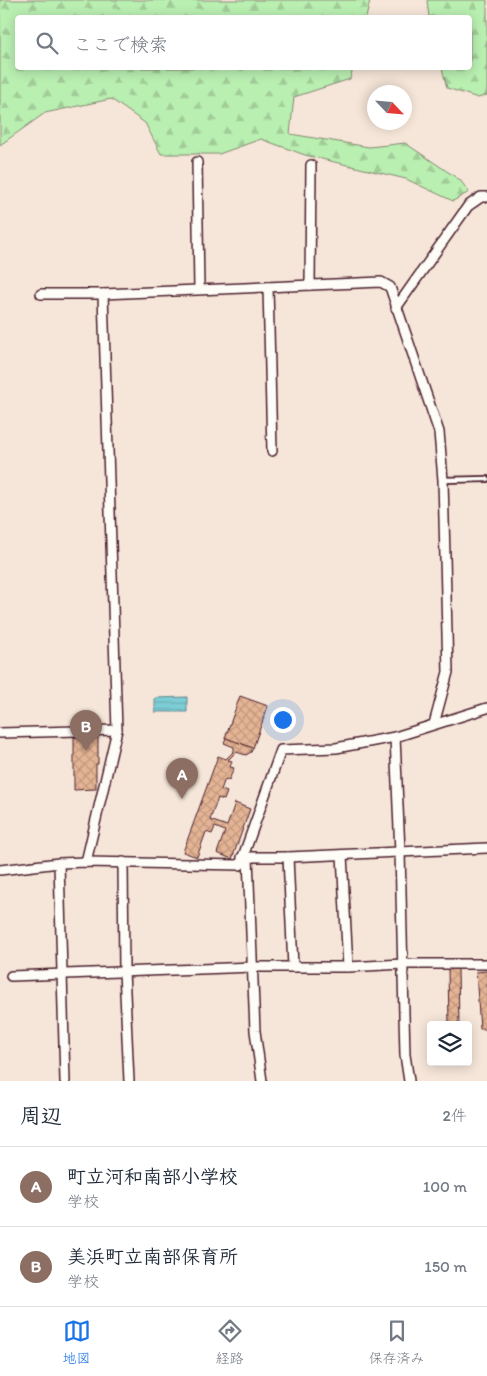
<!DOCTYPE html>
<html lang="ja">
<meta charset="utf-8">
<style>
:root{--surface:#fff;--page:#f2f2f3;--text:#1f2937;--muted:#747a83;--line:#e0e1e3;--accent:#1a73e8}
body{margin:0;font-family:Itim,"Klee One",sans-serif;background:var(--page);color:var(--text)}
.controls{position:absolute;right:15px;bottom:15px;display:grid;overflow:hidden;border-radius:5px;box-shadow:0 2px 12px #0003}
.controls button{width:45px;height:45px;display:grid;place-items:center;padding:0;border:0;border-bottom:1px solid var(--line);background:var(--surface);color:var(--text);font:25px sans-serif}
.compass{position:absolute;left:367px;top:85px;width:45px;height:45px;border-radius:50%;background:var(--surface);box-shadow:0 2px 12px #0003;rotate:116deg}
.you{position:absolute;left:282px;top:719px;width:18px;height:18px;margin:-12px;border:4px solid #fff;border-radius:50%;background:#1a73e8;box-shadow:0 0 0 8px #1a73e833}
.badge{display:grid;place-items:center;width:32px;height:32px;border-radius:50%;background:var(--accent);color:#fff;font-size:16px;font-weight:700}
.pin{position:absolute;translate:-50% -41px;filter:drop-shadow(0 1px 2px #0008)}
.pin::after{content:'';position:absolute;top:26px;width:18px;height:15px;background:inherit;clip-path:polygon(0 0,100% 0,50% 100%)}
.list{margin:0;padding:0;list-style:none}
h2{display:flex;justify-content:space-between;align-items:center;height:65px;margin:0;padding:0 20px;font-size:21px}
h2 small{font-size:16px;font-weight:400;color:var(--muted)}
.list li{display:grid;grid-template-columns:32px 1fr auto;gap:15px;align-items:center;box-sizing:border-box;height:80px;padding:0 20px;border-top:1px solid var(--line)}
.list b{display:block;font-size:19px;white-space:nowrap}
.list p{margin:0;font-size:16px;white-space:nowrap;color:var(--muted)}
.list em{font-size:16px;font-style:normal;color:var(--muted)}
.icon{flex:none;width:28px;height:28px;fill:none;stroke:currentColor;stroke-width:2;stroke-linecap:round;stroke-linejoin:round}
.map{position:relative;flex:none;width:487px;height:1081px;overflow:hidden}
.search{position:absolute;background:var(--surface);box-shadow:0 2px 12px #0003;left:15px;right:15px;top:15px;height:55px;display:flex;align-items:center;gap:12px;box-sizing:border-box;padding:0 18px;border-radius:5px;color:var(--muted);font-size:19px}
.sheet{height:225px;background:var(--surface)}
nav{display:flex;justify-content:space-around;align-items:center;box-sizing:border-box;height:70px;border-top:1px solid var(--line);background:var(--surface);font-size:14px;color:var(--muted)}
nav a{display:grid;justify-items:center;gap:2px}
nav .on{color:var(--accent)}
.map>svg:first-child{display:block}
.forest{fill:url(#forest-firs);stroke:#82876e}
.water{fill:url(#water-rules);stroke:#688791}
.building{fill:url(#building-cross-hatch);stroke:#4a1f2b}
.lines{fill:none;stroke-linecap:round;stroke-linejoin:round}
.service-casing{stroke:#4a1f2b;stroke-width:8}
.minor-casing{stroke:#4a1f2b;stroke-width:12}
.service{stroke:#fdfcf7;stroke-width:4.5}
.minor{stroke:#fdfcf7;stroke-width:9}
</style>
<div class="map">
<svg width="487" height="1081" viewBox="0 0 487 1081">
<defs>
<pattern id="forest-firs" width="22" height="20" patternUnits="userSpaceOnUse" patternTransform="scale(1.25)"><rect width="22" height="20" fill="#b9efb1"/><path d="M5 1l3.5 6h-7zM16 11l3.5 6h-7z" fill="#a1cc98"/></pattern>
<pattern id="water-rules" width="6" height="5" patternUnits="userSpaceOnUse" patternTransform="scale(1.25)"><rect width="6" height="5" fill="#7ccdd5"/><path d="M0 2.5h6" fill="none" stroke="#6db0b7"/></pattern>
<pattern id="building-cross-hatch" width="8" height="8" patternUnits="userSpaceOnUse" patternTransform="scale(1.25)"><rect width="8" height="8" fill="#e4b494"/><path d="M0 0l8 8M0 8l8-8" fill="none" stroke="#c59a80"/></pattern>
</defs>
<rect width="100%" height="100%" fill="#f6e6d9"/>
<filter id="ink" filterUnits="userSpaceOnUse"><feTurbulence type="fractalNoise" baseFrequency=".02" numOctaves="2"/><feDisplacementMap in="SourceGraphic" scale="10" xChannelSelector="R" yChannelSelector="G"/><feConvolveMatrix kernelMatrix="1 2 1 2 8 2 1 2 1" color-interpolation-filters="sRGB"/></filter>
<g filter="url(#ink)">
<g class="forest">
<path d="M0 0H370L366 18H18V68H353L350 79 294 97 290 134 369 147 405 143 460 180 469 192 453 201 406 179 305 155 261 139 219 154H161L145 123 111 99 45 113 0 145Z"/>
<path d="M427 0H487V95L478 98 447 88 442 68H470V18L429 17Z"/>
</g>
<path class="water" d="M187 697V712H155V698Z"/>
<g class="building">
<path d="M240 696 268 706 253 748 225 738Z"/>
<path d="M74 737H98V764H96V789L74 790Z"/>
<path d="M226 738 253 748 251 752 246 755 236 752 228 760 232 761 230 767 234 768 229 780 225 779 221 790 227 792 224 800 218 798 210 820 227 826 235 803 250 809 232 859 217 853 225 831 215 827 212 834 206 832 197 857 183 852 218 756 226 759 234 751V747L224 743Z"/>
<path d="M448 968H458L459 1025H449Z"/>
<path d="M487 971V1029H480L476 972Z"/>
</g>
<g class="lines">
<g class="service-casing">
<path id="service" d="M443 480 487 479"/>
</g>
<g class="minor-casing">
<g id="minor">
<path d="M197 162 199 289"/>
<path d="M310 285 311 165"/>
<path d="M268 287 272 451"/>
<path d="M41 294H103L381 282 390 287 439 432 443 480 448 672 434 724"/>
<path d="M396 308 468 206 481 197H487"/>
<path d="M0 733 117 730"/>
<path d="M395 737 400 852 405 1055 409 1081"/>
<path d="M342 855 348 967"/>
<path d="M242 857H288L487 848"/>
<path d="M288 857 293 967"/>
<path d="M248 858 255 1031 262 1081"/>
<path d="M86 862 117 730 103 294"/>
<path d="M123 862 124 971 129 1081"/>
<path d="M59 863 65 1081"/>
<path d="M0 870 59 863 86 862 240 865 281 750 336 748 395 737 487 708"/>
<path d="M11 976 254 967H348L403 964H487"/>
</g>
</g>
<use href="#service" class="service"/>
<use href="#minor" class="minor"/>
</g>
</g>
</svg>
<div class="controls">
<button><svg class="icon" aria-label="layers" viewBox="0 0 24 24"><path d="M12 4l9 5-9 5-9-5zM3 14l9 5 9-5"/></svg></button>
</div>
<svg class="compass" viewBox="-18 -18 36 36"><path d="M0-13l5 13h-10z" fill="#e53935"/><path d="M0 13l5-13h-10z" fill="#747a83"/></svg>
<div class="you"></div>
<div class="pin badge" style="left:182px;top:799px;background:#8d6e63">A</div>
<div class="pin badge" style="left:86px;top:751px;background:#8d6e63">B</div>
<div class="search"><svg class="icon" aria-label="search" viewBox="0 0 24 24"><circle cx="10" cy="10" r="6"/><path d="M15 15l6 6"/></svg>ここで検索</div>
</div>
<section class="sheet">
<h2>周辺<small>2件</small></h2>
<ul class="list">
<li><span class="badge" style="background:#8d6e63">A</span><div><b>町立河和南部小学校</b><p>学校</p></div><em>100 m</em></li>
<li><span class="badge" style="background:#8d6e63">B</span><div><b>美浜町立南部保育所</b><p>学校</p></div><em>150 m</em></li>
</ul>
</section>
<nav>
<a class="on"><svg class="icon" aria-label="map" viewBox="0 0 24 24"><path d="M3 6l6-2 6 2 6-2v14l-6 2-6-2-6 2zM9 4v14M15 6v14"/></svg>地図</a>
<a><svg class="icon" aria-label="directions" viewBox="0 0 24 24"><path d="M12 3l9 9-9 9-9-9zM9 14v-3h6M13 9l2 2-2 2"/></svg>経路</a>
<a><svg class="icon" aria-label="saved" viewBox="0 0 24 24"><path d="M7 4h10v16l-5-4-5 4z"/></svg>保存済み</a>
</nav>
